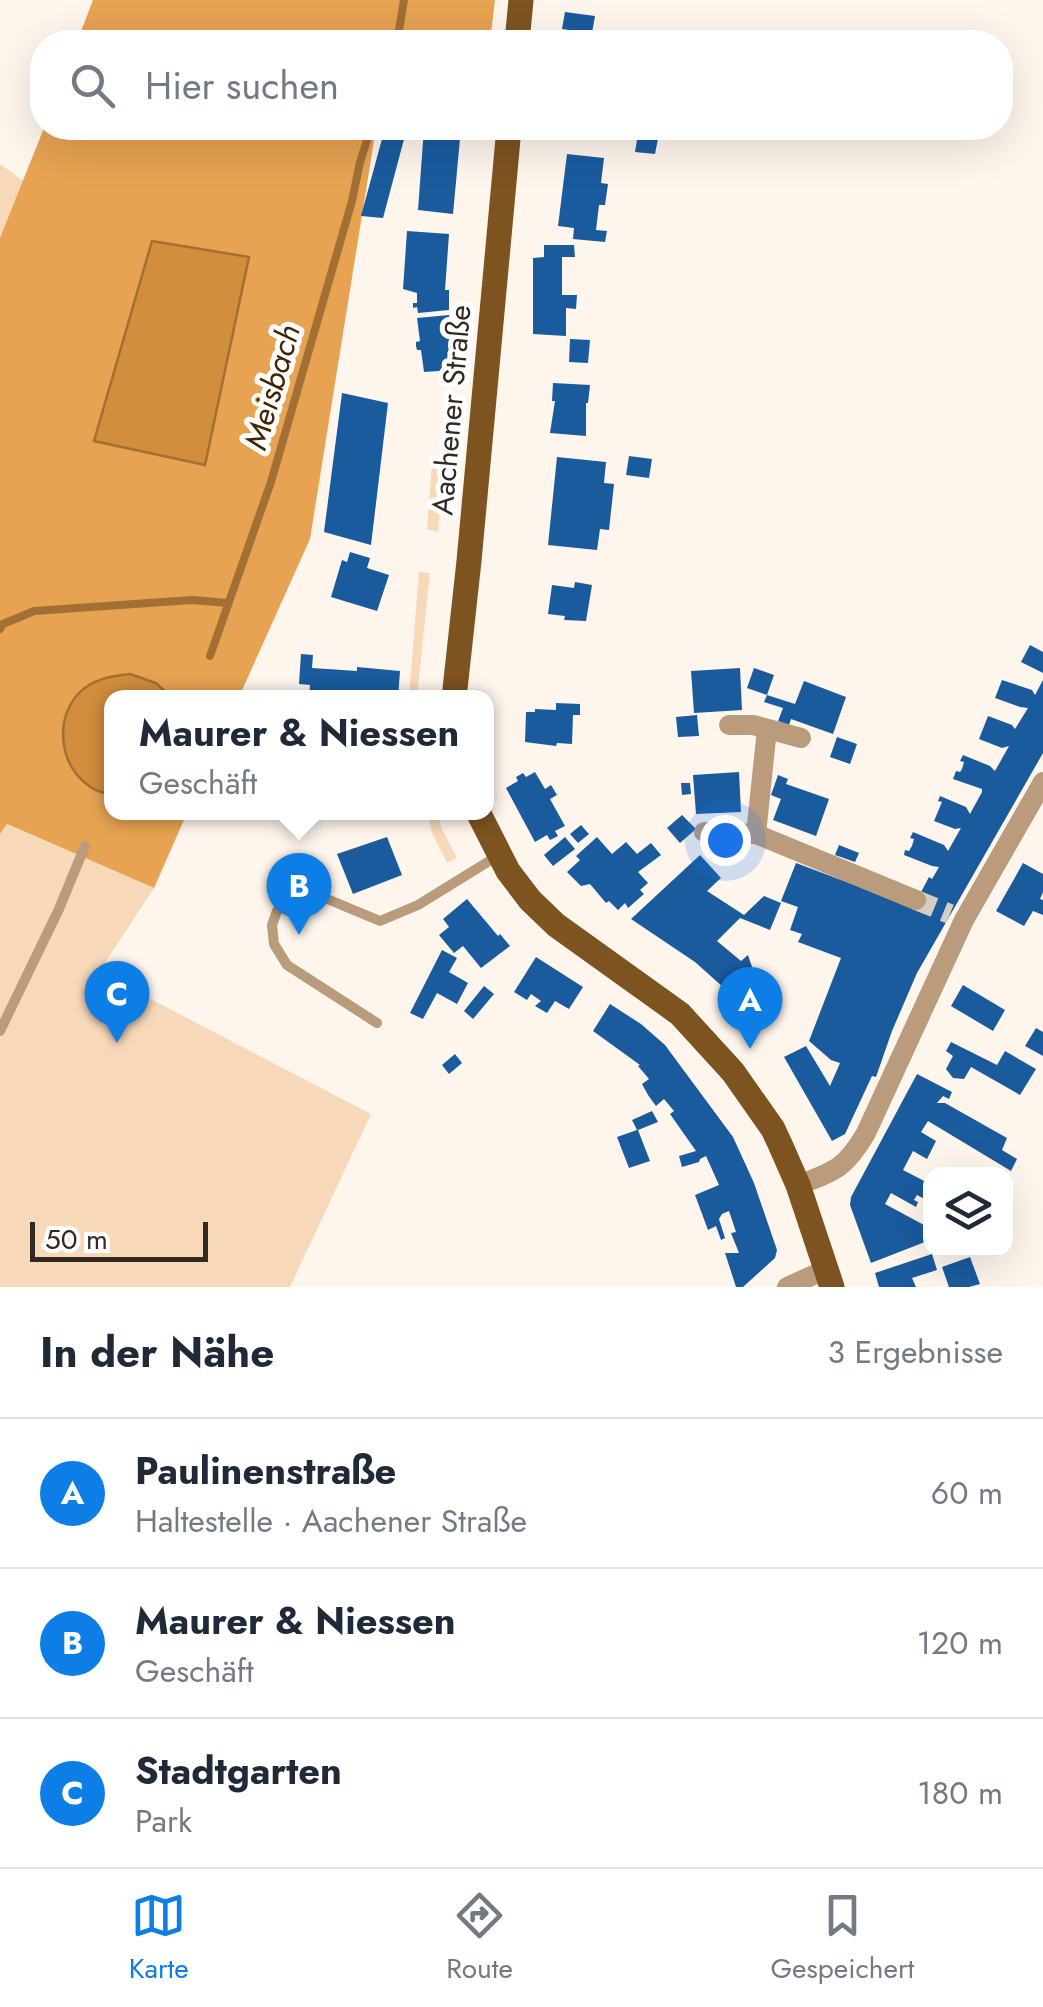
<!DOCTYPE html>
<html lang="de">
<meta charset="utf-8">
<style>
:root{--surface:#fff;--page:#f6f6f7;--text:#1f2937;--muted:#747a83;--line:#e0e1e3;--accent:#0d7ee5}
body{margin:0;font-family:Jost,sans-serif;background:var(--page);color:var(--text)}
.controls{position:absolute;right:30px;bottom:30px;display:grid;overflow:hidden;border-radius:20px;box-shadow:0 10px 40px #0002}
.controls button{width:90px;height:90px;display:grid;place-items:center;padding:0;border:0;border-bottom:2px solid var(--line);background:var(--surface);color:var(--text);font:50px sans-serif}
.scale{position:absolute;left:30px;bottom:25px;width:178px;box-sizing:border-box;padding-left:10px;border:5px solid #322a22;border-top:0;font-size:28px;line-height:35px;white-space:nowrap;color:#322a22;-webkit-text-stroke:8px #fff;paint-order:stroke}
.you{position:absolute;left:725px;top:840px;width:35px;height:35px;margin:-25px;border:8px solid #fff;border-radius:50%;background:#1a73e8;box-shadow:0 0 0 15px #1a73e833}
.badge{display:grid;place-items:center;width:65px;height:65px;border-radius:50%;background:var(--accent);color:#fff;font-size:32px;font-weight:700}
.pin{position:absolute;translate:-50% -82px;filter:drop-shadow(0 2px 5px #0008)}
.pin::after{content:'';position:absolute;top:52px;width:35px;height:30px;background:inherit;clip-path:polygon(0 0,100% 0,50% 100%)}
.popup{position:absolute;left:104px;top:690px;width:390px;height:130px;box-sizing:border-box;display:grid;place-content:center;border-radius:20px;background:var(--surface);filter:drop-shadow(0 2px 8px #0005);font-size:32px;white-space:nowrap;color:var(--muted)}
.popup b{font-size:38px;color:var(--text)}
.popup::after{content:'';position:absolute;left:50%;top:100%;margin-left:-20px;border:20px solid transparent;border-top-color:var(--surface)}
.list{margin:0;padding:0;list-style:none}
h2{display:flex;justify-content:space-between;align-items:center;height:130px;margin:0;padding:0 40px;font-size:42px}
h2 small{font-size:32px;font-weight:400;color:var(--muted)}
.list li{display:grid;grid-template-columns:65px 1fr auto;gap:30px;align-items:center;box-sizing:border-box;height:150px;padding:0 40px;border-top:2px solid var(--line)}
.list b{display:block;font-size:38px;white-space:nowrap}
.list p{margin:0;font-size:32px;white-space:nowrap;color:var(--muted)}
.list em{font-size:32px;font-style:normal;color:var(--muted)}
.icon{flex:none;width:55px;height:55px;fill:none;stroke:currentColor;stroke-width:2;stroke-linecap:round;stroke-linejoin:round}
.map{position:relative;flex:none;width:1043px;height:1287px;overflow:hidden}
.search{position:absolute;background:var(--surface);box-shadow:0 10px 40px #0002;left:30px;right:30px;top:30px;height:110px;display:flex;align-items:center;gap:25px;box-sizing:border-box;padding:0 35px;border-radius:40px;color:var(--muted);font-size:38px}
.sheet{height:580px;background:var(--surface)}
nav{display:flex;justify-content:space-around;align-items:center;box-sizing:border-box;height:140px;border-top:2px solid var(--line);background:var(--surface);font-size:28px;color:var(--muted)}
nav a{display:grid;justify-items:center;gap:5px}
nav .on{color:var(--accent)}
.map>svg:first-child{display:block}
.green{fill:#f7d9ba}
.forest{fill:#e7a252}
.water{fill:#d28e3c;stroke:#a27034;stroke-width:2.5}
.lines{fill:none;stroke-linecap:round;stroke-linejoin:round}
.stream{stroke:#a27034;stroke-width:8}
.building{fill:#1a5b9e}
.minor-tunnel{stroke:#d5ccc4;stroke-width:20;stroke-dasharray:20 10;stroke-linecap:butt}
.service{stroke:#ba9c7c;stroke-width:10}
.minor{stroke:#ba9c7c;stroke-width:20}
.primary{stroke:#7d5320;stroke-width:25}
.labels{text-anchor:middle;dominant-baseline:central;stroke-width:10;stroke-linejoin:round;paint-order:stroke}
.street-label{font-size:30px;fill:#322a22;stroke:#fff}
.water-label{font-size:32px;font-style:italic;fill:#412502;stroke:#fff}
</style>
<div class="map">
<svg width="1043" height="1287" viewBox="0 0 1043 1287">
<rect width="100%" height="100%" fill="#fef5ed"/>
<g class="green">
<path d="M0 164 24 181 0 238Z"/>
<path d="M432 463 444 467 438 532 427 529Z"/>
<path d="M419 572 430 573 417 697H409Z"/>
<path d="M428 813H437L442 829 457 858 447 863 432 833Z"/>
<path d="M6 824 154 888 99 972 371 1114 290 1287H0V834Z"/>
</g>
<g class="forest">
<path d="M93 0H495L490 42H77Z"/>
<path d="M44 128H376L310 539 239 697 111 698V812L187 813 154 888 7 824 0 834V238Z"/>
</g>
<g class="water">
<path d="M152 241 249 257 205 465 94 441Z"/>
<path d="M130 674 156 683 171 697 111 698V795C104 793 95 791 89 786 60 765 54 722 78 694 92 679 111 676 130 674Z"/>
</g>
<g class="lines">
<g class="stream">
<path d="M397 42 404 0"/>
<path d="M0 629 3 624 34 611 192 600 228 603"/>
<path d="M210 656 271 482 352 201 360 162 371 128"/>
</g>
</g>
<g class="building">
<path d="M565 12 595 16 592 33 562 29Z"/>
<path d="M385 128H407L383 218 361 216Z"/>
<path d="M424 128H461L453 214 418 210Z"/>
<path d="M639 128H660L655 154 635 152Z"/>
<path d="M567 154 604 158 601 183 608 184 605 205H599L596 230 607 231 605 242 573 239 574 228 558 226Z"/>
<path d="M407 231 449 234 445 290H449V310L418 313 417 307 413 308V303H417V293L403 289Z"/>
<path d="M544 245H574L575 257H562V295H577L576 309 566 308V336L533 334V258L544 257Z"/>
<path d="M449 315 455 368 450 369 451 378 440 380 439 371 424 372 421 350H417L416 346V342L420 341 417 318Z"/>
<path d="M570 339 590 340 588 363 569 362Z"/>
<path d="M553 383 590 385 588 403H586V436L550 433 555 401H552Z"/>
<path d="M342 393 388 403 371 545 324 532Z"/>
<path d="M629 456 652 459 649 478 626 475Z"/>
<path d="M557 457 606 462 604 483 614 484 609 530 600 529 597 550 548 545Z"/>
<path d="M350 552 370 558 367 568 389 575 377 611 331 597 342 560 347 562Z"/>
<path d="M575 582 592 585 586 621 564 620 565 616 548 614 552 585 574 588Z"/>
<path d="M1030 645 1043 652V673L1021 662Z"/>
<path d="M301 654 313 655 312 668 357 671V667L400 671 398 698H309L310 685 299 684Z"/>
<path d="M740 668 742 710 694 713 691 671Z"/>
<path d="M754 668 774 675 767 695 747 688Z"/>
<path d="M1002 680 1032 690 1035 695 1043 680V753L917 973 892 1031 876 1077 872 1076 845 1134 832 1141 784 1057 806 1046 830 1086 840 1063 831 1060 809 1041 841 958 798 942 802 934 790 930 798 907 781 901 796 863 913 907 929 877 932 879 939 867 932 866 904 855 905 850 909 851 912 846 914 839 910 838 913 832 944 845 948 851 961 828 955 829 934 821 942 802 938 801 940 796 966 807 970 814 982 792V789L953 779 956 771 960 772 962 769 964 762 960 761 963 755 990 766 995 771 1009 746 1002 748 979 739 988 716 1012 725 1015 729 1028 708 1020 707 995 698Z"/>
<path d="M804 681 846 697 833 734 791 719 789 725 778 721 783 708 764 702 767 695 795 704Z"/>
<path d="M556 703 580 704V715H573L572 744 557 743 556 746 525 742 526 712H535V709L556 710Z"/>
<path d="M697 715 699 736 678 737 676 717Z"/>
<path d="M837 737 857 744 850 764 830 757Z"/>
<path d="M535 772 545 789 551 785 557 795 550 799 565 826 555 831 558 836 550 840 547 835 535 842 506 788 518 781 516 777 523 773 526 777Z"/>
<path d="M739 772 741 812 696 814 693 775Z"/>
<path d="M778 775 788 779 786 784 829 799 816 836 773 820 781 799 771 795Z"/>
<path d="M681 783H690L691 794 682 795Z"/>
<path d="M682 815 696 829 680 843 667 828Z"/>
<path d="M581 825 589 834 578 843 570 834Z"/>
<path d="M387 837 402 875 353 894 337 854Z"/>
<path d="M565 837 575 849 553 866 544 855Z"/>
<path d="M597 837 612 854 626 842 637 854 651 843 661 855 638 872 648 883 640 890 644 894 628 908 625 903 618 910 609 901 606 903 590 884 581 886 567 872 580 860 576 856Z"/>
<path d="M839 845 859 853 855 862 835 855Z"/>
<path d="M700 855 721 878 707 891 744 915 764 896 781 903 770 930 740 918 717 941 741 961 748 955 753 970 744 977 765 1001 752 1013 695 962 631 919Z"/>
<path d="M1023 863 1043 874V892L1040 899 1043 900V915L1033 911 1024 926 996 911Z"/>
<path d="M467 899 498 936 500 934 510 946 481 968 463 946 454 953 439 935 449 927 443 919Z"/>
<path d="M442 950 457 958 449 972 468 983 457 1004 437 993 423 1019 410 1013Z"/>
<path d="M536 957 583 987 569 1009 555 1001 547 1013 535 1006 541 1001 531 994 527 1000 514 992Z"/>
<path d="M963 985 1005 1010 993 1031 951 1006Z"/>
<path d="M484 986 494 994 473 1019 464 1011Z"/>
<path d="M610 1004 641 1024 665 1045 733 1137 754 1183 777 1250 775 1258 743 1287H736L725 1253H739L731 1233 736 1232 729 1211 722 1214 719 1219 725 1238 721 1240 716 1226 708 1230 695 1195 719 1185 706 1156 700 1159 699 1162 682 1167 679 1156 696 1151 670 1114 674 1111 664 1099 656 1106 648 1095 642 1084 649 1079 638 1066 640 1065 593 1031Z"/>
<path d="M1036 1028 1043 1032V1056L1025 1046Z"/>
<path d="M951 1042 997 1065 1005 1051 1036 1069 1020 1095 971 1067 964 1079 953 1078 946 1069 953 1056 946 1051Z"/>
<path d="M455 1054 462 1063 449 1074 442 1065Z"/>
<path d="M917 1074 952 1092 949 1099 943 1096 937 1103H945L1007 1138 1002 1150 1017 1159 1011 1171 928 1121 921 1132 936 1141 927 1159 913 1151 903 1170 930 1184V1202L917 1195 914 1200 918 1202 916 1207 891 1193 885 1204 924 1225 930 1240 871 1263 850 1205 851 1197Z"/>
<path d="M652 1111 658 1122 638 1130 650 1161 629 1168 617 1137 637 1130 632 1120Z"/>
<path d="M932 1254 937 1270 912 1278 916 1287H879L875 1273Z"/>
<path d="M970 1257 980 1284 969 1287H949L942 1267Z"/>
</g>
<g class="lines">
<path class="minor-tunnel" d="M916 900 950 914"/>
<g class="service">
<path d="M377 1023 287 965 274 944 272 925 277 911 287 903 302 896H320L380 921 418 905 499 855"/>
<path d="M0 1031 59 909 85 846"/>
</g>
<g class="minor">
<path d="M729 725H753L801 738"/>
<path d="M767 729 756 834 916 900"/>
<path d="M704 832 756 834"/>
<path d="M798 1185C834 1172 846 1168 866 1133L964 920 1043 782"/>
<path d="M787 1287 827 1269"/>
</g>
<g class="primary">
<path d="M517 42 521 0"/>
<path d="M454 698 469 561 509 128"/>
<path d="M478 812 508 871 530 900 556 925 680 1014 733 1072 773 1129 780 1144 798 1185 832 1287"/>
</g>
</g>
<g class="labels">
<g class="street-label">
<text transform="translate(451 410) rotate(-85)">Aachener Straße</text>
</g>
<g class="water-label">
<text transform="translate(272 387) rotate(-74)">Meisbach</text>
</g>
</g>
</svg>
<div class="controls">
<button><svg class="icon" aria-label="layers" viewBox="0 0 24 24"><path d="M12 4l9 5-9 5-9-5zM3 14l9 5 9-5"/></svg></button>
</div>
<div class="scale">50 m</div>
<div class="you"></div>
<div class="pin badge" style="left:750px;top:1049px">A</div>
<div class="pin badge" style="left:299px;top:935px">B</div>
<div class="popup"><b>Maurer &amp; Niessen</b>Geschäft</div>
<div class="pin badge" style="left:117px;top:1043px">C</div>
<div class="search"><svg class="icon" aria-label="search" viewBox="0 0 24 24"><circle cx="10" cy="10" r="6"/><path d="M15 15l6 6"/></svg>Hier suchen</div>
</div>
<section class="sheet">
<h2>In der Nähe<small>3 Ergebnisse</small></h2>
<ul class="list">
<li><span class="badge">A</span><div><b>Paulinenstraße</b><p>Haltestelle · Aachener Straße</p></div><em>60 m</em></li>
<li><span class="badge">B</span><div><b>Maurer &amp; Niessen</b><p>Geschäft</p></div><em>120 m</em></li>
<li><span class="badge">C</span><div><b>Stadtgarten</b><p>Park</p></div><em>180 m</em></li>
</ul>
</section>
<nav>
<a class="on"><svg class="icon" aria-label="map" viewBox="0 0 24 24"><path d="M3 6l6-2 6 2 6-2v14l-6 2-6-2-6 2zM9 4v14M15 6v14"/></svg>Karte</a>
<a><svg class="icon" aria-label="directions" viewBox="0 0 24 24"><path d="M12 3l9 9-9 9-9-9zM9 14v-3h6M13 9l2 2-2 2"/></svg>Route</a>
<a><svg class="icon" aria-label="saved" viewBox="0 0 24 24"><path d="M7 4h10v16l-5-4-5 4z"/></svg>Gespeichert</a>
</nav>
